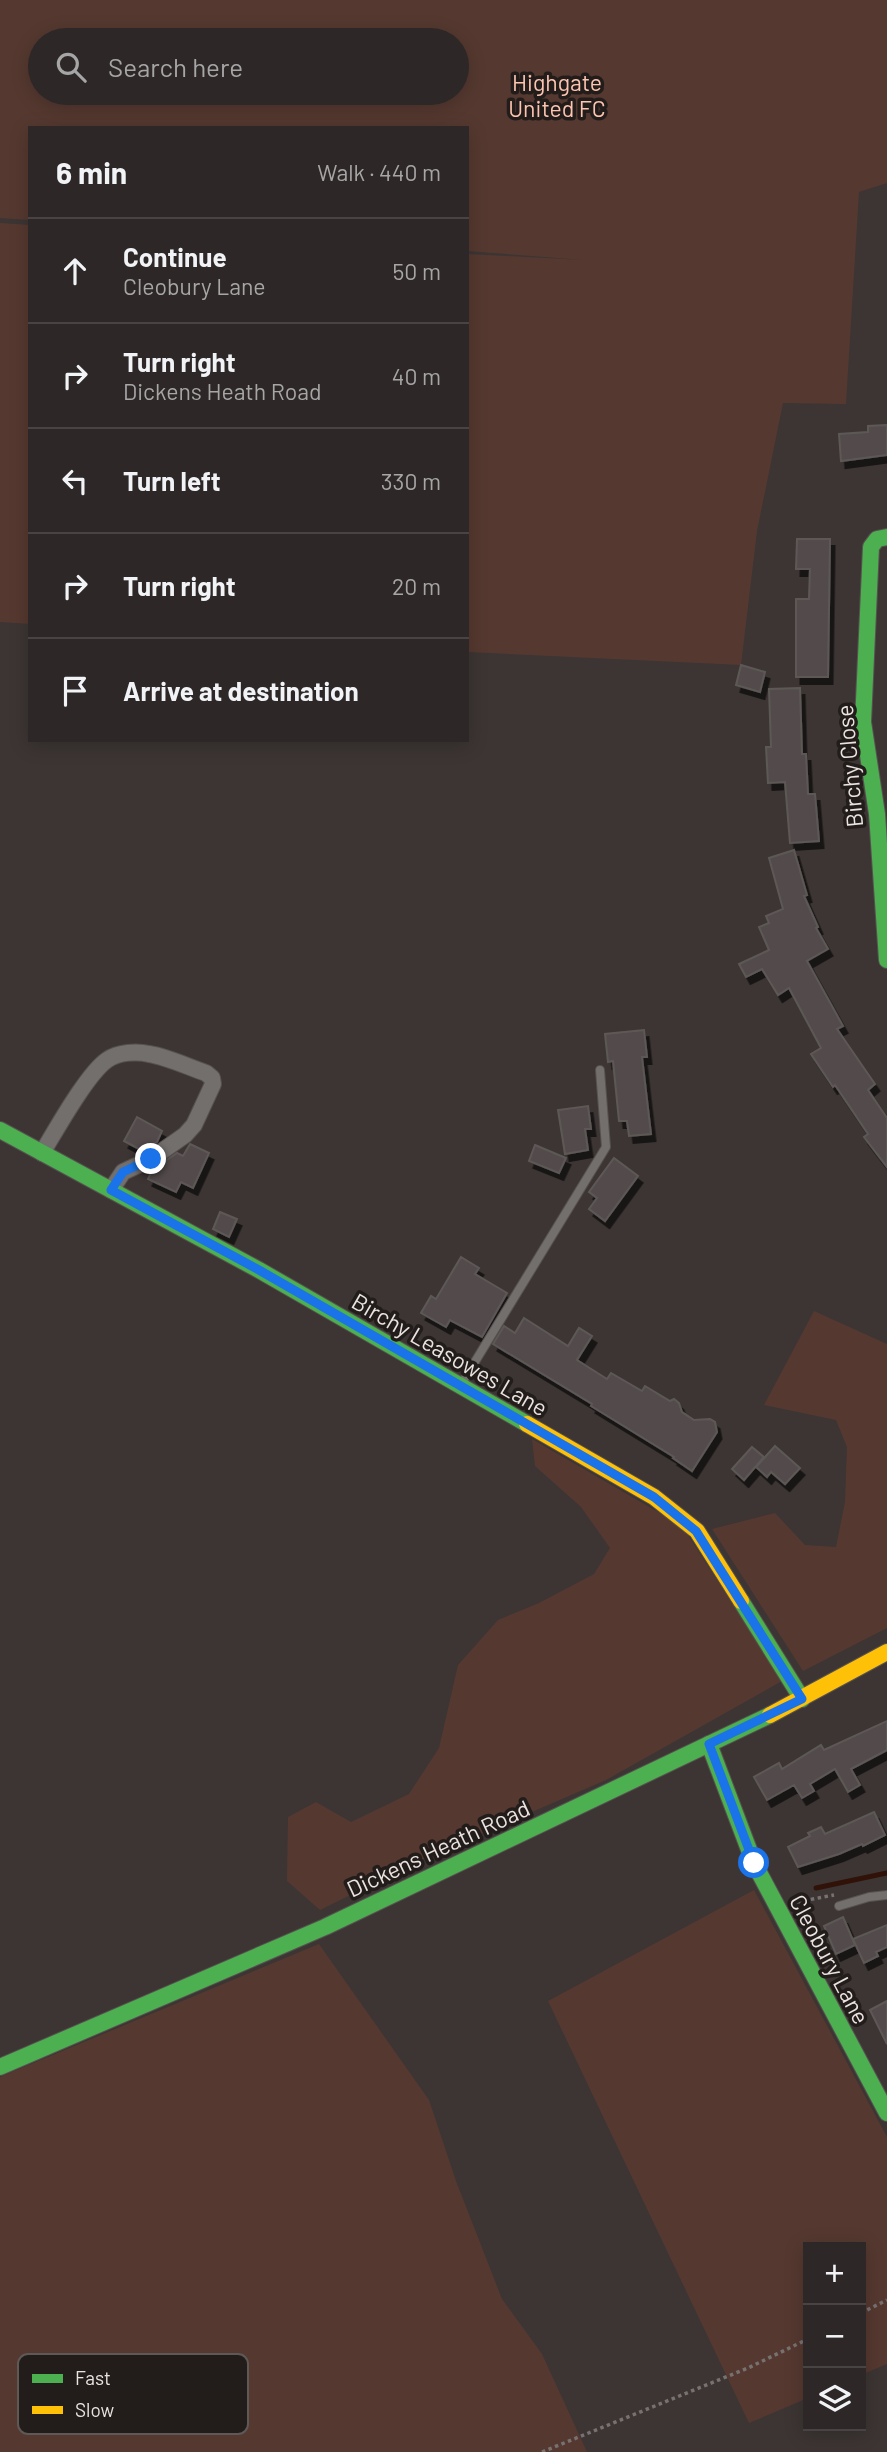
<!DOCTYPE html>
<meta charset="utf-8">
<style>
:root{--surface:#2d2827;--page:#35302f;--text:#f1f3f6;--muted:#a7a6a7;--line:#484444}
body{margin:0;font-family:Barlow,sans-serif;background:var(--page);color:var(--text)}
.controls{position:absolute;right:21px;bottom:21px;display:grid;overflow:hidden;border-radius:0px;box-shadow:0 4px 18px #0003}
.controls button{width:63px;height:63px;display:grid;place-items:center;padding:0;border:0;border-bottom:2px solid var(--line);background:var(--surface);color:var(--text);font:35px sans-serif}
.stop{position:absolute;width:21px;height:21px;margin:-16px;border:5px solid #1a73e8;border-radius:50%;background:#fff}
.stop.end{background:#1a73e8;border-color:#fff;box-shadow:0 2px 7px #0008}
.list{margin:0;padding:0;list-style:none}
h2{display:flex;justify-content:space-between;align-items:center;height:91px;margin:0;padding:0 28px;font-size:30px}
h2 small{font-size:23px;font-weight:400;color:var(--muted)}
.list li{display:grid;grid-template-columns:46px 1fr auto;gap:21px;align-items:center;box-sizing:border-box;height:105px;padding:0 28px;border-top:2px solid var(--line)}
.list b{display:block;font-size:26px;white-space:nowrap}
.list p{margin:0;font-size:23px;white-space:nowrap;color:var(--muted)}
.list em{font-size:23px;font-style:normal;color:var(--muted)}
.icon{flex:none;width:38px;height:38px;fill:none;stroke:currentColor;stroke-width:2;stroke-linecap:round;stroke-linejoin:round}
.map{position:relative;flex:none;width:887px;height:2452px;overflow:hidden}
.search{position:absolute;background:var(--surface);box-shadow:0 4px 18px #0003;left:28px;top:28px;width:441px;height:77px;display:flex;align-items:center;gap:18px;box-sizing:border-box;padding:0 24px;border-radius:38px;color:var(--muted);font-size:26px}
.panel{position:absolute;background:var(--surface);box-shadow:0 4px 18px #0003;left:28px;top:126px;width:441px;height:616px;border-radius:0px}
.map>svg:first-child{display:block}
.green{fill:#553930;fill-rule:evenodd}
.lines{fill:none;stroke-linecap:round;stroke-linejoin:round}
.stream{stroke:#311208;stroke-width:5}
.building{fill:#524c4b;stroke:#5d5857;stroke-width:2;filter:url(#shadow)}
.lane-casing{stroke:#575150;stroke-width:10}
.street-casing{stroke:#575150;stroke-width:18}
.fast-casing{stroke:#575150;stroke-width:18}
.slow-casing{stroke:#575150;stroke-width:18}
.path{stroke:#777271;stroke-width:3.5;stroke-dasharray:3.5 3.5;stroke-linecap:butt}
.lane{stroke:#736f6d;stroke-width:8}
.street{stroke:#736f6d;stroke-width:16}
.fast{stroke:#4caf50;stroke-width:16}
.slow{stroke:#ffc107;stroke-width:16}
.route{stroke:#1a73e8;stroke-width:9}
.labels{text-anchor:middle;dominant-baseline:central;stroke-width:7;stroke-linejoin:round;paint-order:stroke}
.park-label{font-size:23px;fill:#fdc4b0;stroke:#221d1b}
.street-label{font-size:23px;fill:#eae3e0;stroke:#221d1b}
.key{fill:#221d1b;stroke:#5e5856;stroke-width:2}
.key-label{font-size:19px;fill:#eae3e0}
</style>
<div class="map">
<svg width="887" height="2452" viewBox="0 0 887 2452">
<defs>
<filter id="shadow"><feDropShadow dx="4.5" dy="7" stdDeviation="0" flood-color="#0009"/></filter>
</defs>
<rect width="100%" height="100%" fill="#3c3534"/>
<g class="green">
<path d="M0 0H887V183L859 192 846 404 783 403 757 531 741 665 467 652V254L584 260 467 251V128H30V220L0 218ZM40 40H457V93H40Z"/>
<path d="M0 223 30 225V624L0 622Z"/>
<path d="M814 1311 887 1344V1628L803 1671 712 1529 775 1513 805 1545 836 1547 845 1502 847 1447 836 1420 764 1405Z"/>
<path d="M532 1439 682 1526 782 1681 606 1780 434 1854 320 1910 287 1881 288 1817 316 1802 351 1822 409 1794 439 1748 458 1665 498 1620 539 1603 594 1574 610 1548 581 1507 535 1466Z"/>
<path d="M754 1890 887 2137V2364L861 2375V2247H808V2398L749 2423 548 2001Z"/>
<path d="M319 1944 429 2100 456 2181 502 2299 542 2354 587 2452H0V2077Z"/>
</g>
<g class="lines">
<path class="stream" d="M816 1888 887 1873"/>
</g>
<g class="building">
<path d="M887 425V455L841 461 839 434 868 432V426Z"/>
<path d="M797 539H830L828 677H796V599H809L810 569H796Z"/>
<path d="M741 665 765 672 760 692 736 685Z"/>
<path d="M800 688 802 754H806L808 794H815L819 841 790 843 785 782 768 783 766 747H771L769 689Z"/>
<path d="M794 850 807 895 804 896 818 927 816 928 828 949 807 961 843 1026 837 1029 875 1084 868 1090 887 1118V1167L864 1137 868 1134 835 1085 833 1087 811 1054 821 1048 789 988 778 995 762 969 746 977 739 964 769 950 759 927 769 923 766 916 783 909 769 858Z"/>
<path d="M644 1030 647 1057H642L651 1134 629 1136 627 1121H619L613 1061 608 1062 605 1034Z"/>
<path d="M588 1106 591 1129H585L588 1150 565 1154 558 1110Z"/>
<path d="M137 1117 162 1131 157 1142 143 1151 124 1141Z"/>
<path d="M190 1144 209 1153 193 1188 181 1182 176 1192 148 1179 152 1170 177 1153 183 1156Z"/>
<path d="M535 1145 566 1158 559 1173 529 1161Z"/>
<path d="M614 1158 638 1176 605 1221 589 1209 597 1198 589 1192Z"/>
<path d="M220 1212 237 1219 229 1237 213 1229Z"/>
<path d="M461 1257 479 1268 475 1274 507 1293 482 1337 450 1320 446 1327 421 1313 431 1296 436 1299Z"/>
<path d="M524 1318 568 1346 579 1328 592 1336 577 1360 607 1379 611 1373 642 1391 645 1386 670 1401 674 1399 679 1403 682 1412 694 1420 710 1419 715 1422 717 1432 692 1471 673 1458 674 1457 591 1406 592 1404 493 1344 504 1326 515 1333Z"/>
<path d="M775 1446 800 1468 785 1484 771 1472 767 1477 756 1467Z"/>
<path d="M752 1447 764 1457 744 1480 732 1469Z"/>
<path d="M887 1721V1750L851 1769 860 1785 848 1792 835 1769 810 1784 814 1791 802 1798 794 1785 767 1800 754 1777 779 1763 782 1769 821 1745 824 1750Z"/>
<path d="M874 1812 885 1835 863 1846 862 1844 839 1854 798 1867 788 1847 810 1836 808 1833 821 1827 825 1834Z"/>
<path d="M843 1917 855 1945 836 1954 824 1926Z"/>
<path d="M887 1925V1947L876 1952 878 1956 864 1963 853 1939Z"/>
<path d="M887 2001V2044L870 2010Z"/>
</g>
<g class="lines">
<g class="lane-casing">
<g id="lane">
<path d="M462 1383 606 1147 600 1070"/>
<path d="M839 1906 869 1897 887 1895"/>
</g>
</g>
<g class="street-casing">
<path id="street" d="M42 1153C56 1130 87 1074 107 1060 118 1052 137 1051 149 1054 168 1057 188 1067 206 1073L212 1078 213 1084 194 1125 185 1135 151 1159 123 1172 111 1190"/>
</g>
<g class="fast-casing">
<g id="fast">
<path d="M887 537 877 539 871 547 863 722 877 814 887 960"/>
<path d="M0 1130 259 1270 527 1424"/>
<path d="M741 1601 802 1699"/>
<path d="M709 1744 754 1863 887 2113"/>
<path d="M0 2067 325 1927 770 1715"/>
</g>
</g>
<g class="slow-casing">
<g id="slow">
<path d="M527 1424 654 1497 697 1531 741 1601"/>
<path d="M770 1715 887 1652"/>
</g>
</g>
<g class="path">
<path d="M797 1902 834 1895"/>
<path d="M861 2313 887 2300"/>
<path d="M542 2452 748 2368 808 2339"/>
</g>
<use href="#lane" class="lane"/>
<use href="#street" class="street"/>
<use href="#fast" class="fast"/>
<use href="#slow" class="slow"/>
</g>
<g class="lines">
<path class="route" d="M151 1159 123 1172 111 1190 259 1270 654 1497 696 1531 802 1699 709 1744 754 1863"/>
</g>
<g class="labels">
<g class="park-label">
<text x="557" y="82">Highgate<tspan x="557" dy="26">United FC</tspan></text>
</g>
<g class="street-label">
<text transform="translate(849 766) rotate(-95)">Birchy Close</text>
<text transform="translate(450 1354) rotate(30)">Birchy Leasowes Lane</text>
<text transform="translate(438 1848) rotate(-25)">Dickens Heath Road</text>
<text transform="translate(830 1959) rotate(62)">Cleobury Lane</text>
</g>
</g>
<rect x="18" y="2354" width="230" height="80" rx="10" class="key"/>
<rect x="32" y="2374" width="31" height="9" fill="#4caf50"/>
<rect x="32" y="2406" width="31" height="8" fill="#ffc107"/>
<g class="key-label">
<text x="75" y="2385">Fast</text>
<text x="75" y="2417">Slow</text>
</g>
</svg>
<div class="controls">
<button>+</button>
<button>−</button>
<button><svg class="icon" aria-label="layers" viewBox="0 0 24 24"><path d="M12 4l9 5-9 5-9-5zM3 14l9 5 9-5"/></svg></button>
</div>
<div class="stop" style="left:754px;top:1863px"></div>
<div class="stop end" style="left:151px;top:1159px"></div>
<div class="search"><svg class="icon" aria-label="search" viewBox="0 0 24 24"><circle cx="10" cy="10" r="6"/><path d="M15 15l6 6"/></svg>Search here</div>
<section class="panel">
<h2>6 min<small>Walk · 440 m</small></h2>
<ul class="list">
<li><svg class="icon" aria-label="ahead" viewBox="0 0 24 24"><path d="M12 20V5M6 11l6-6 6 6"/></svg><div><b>Continue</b><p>Cleobury Lane</p></div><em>50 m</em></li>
<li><svg class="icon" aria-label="right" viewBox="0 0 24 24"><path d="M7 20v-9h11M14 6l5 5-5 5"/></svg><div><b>Turn right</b><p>Dickens Heath Road</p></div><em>40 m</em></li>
<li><svg class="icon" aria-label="left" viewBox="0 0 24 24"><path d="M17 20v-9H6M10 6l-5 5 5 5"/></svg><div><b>Turn left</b></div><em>330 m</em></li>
<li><svg class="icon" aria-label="right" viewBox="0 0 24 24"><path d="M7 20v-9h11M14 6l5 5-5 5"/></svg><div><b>Turn right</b></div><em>20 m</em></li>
<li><svg class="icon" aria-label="arrive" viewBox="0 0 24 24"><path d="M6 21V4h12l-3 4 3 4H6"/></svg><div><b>Arrive at destination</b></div></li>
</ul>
</section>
</div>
